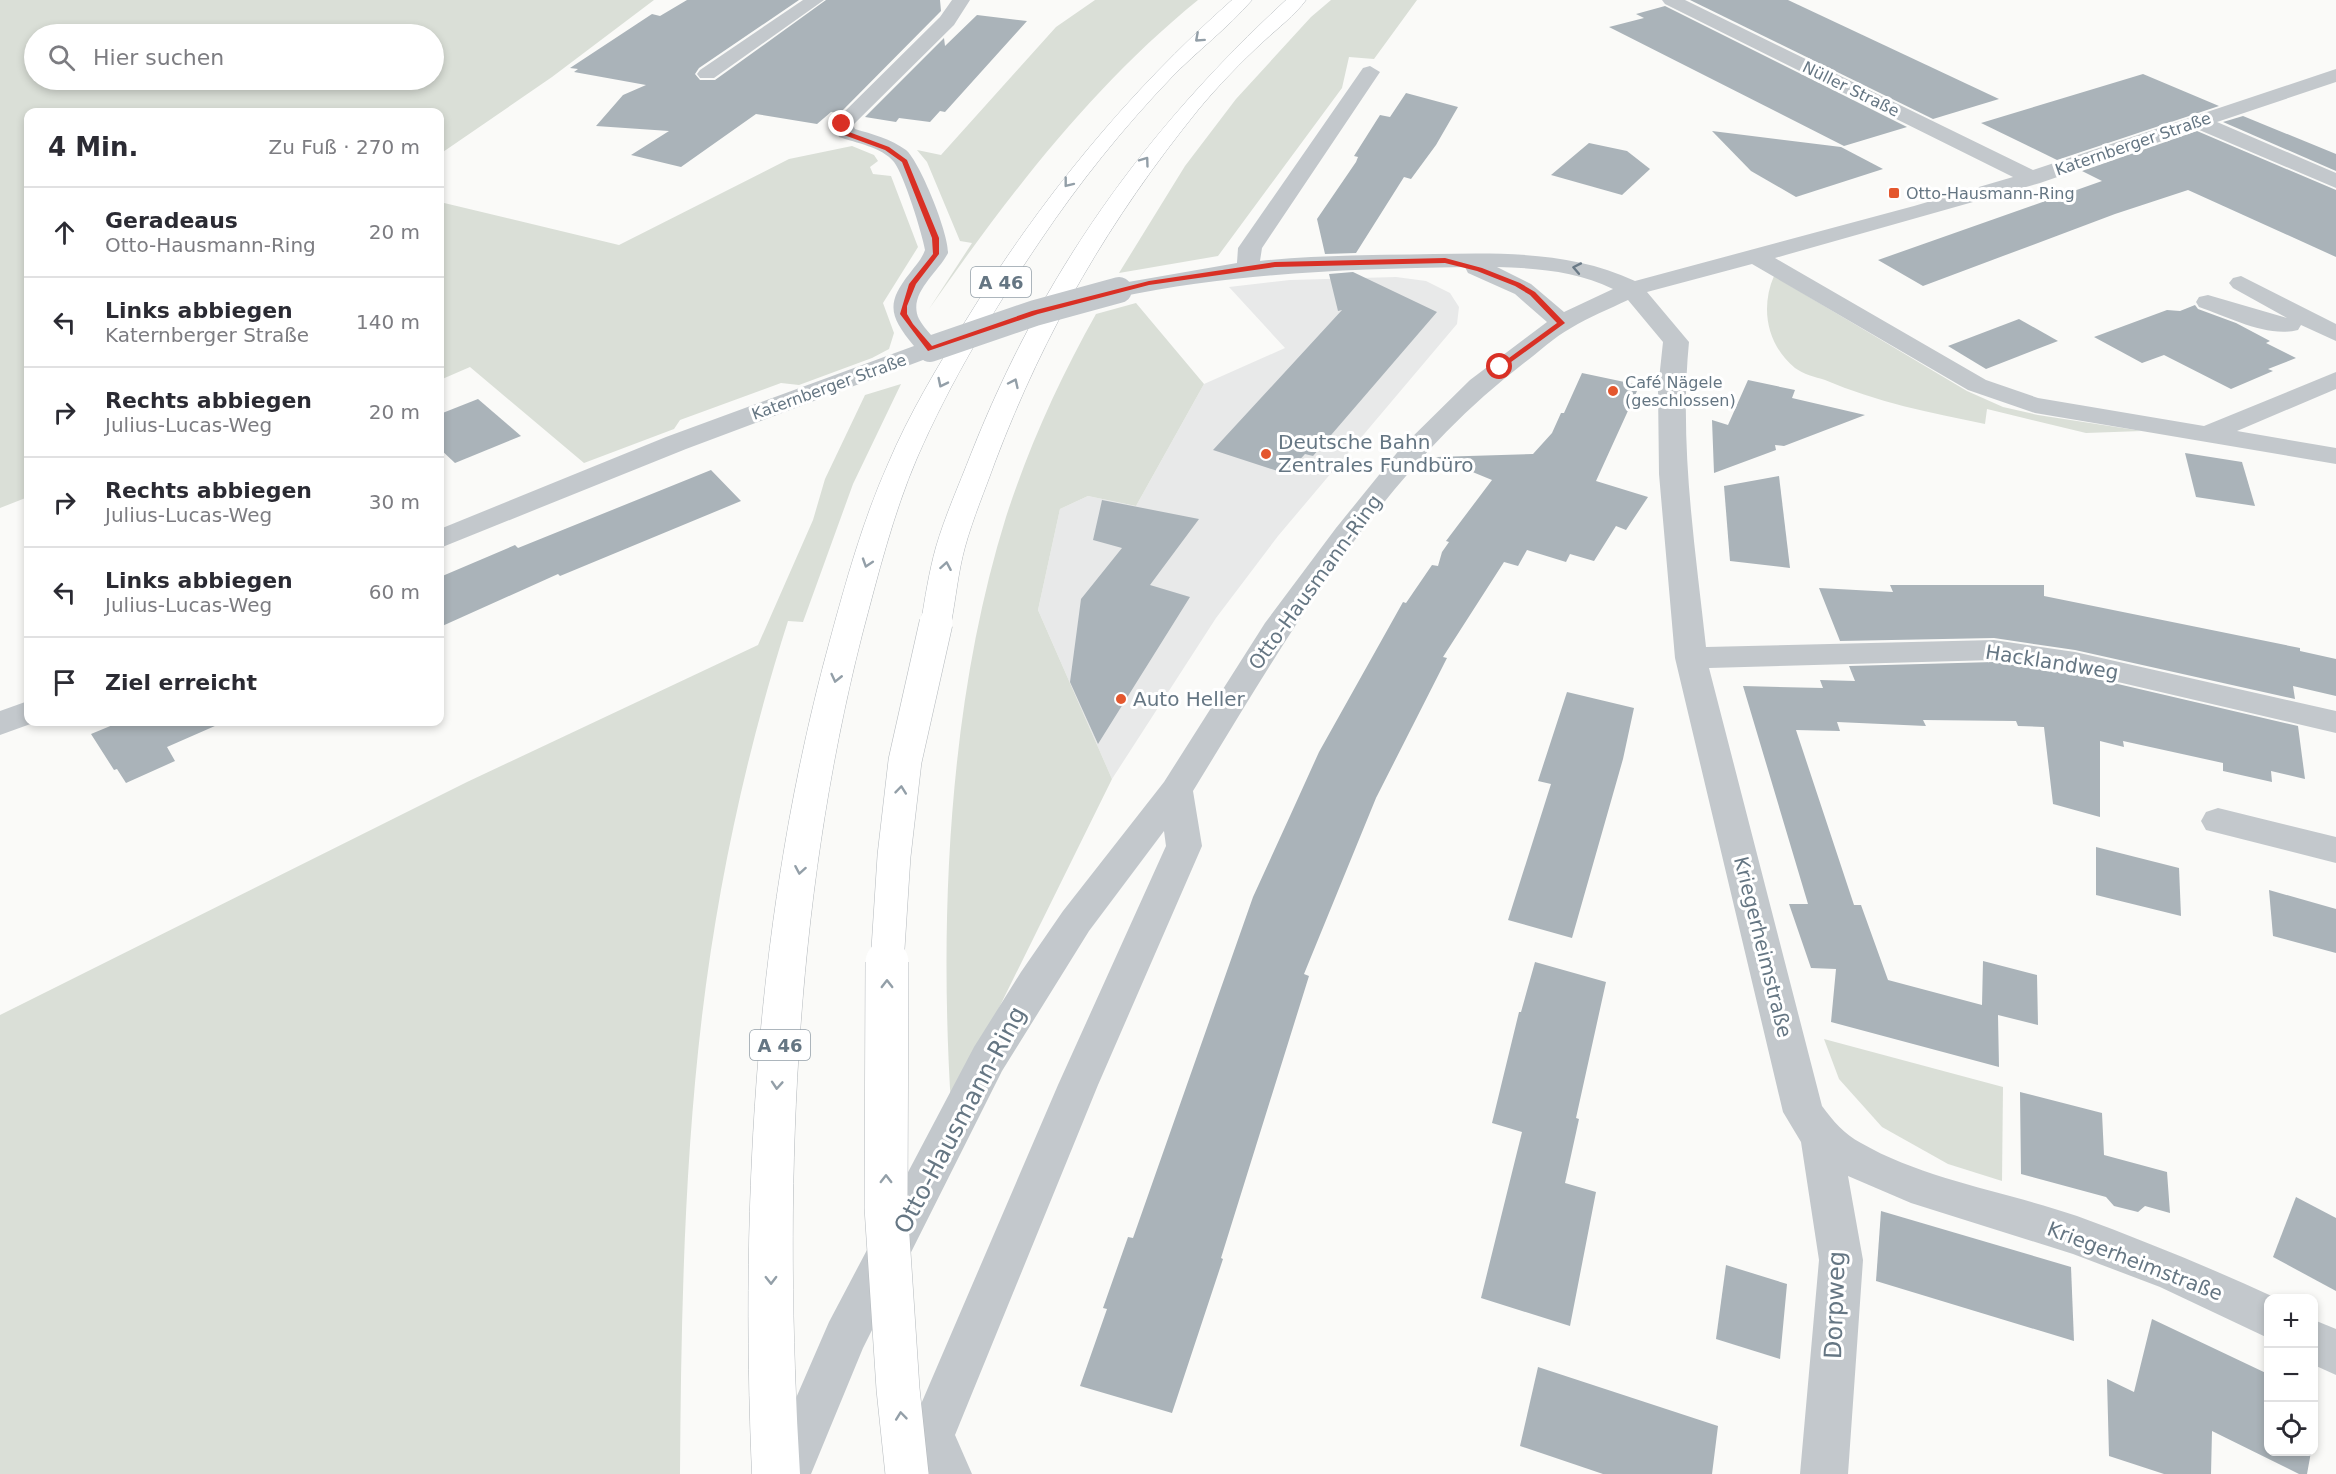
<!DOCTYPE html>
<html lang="de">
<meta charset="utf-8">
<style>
:root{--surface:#fff;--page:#f7f7f7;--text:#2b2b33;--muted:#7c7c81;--line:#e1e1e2}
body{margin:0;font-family:"DejaVu Sans",sans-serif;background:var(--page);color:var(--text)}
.controls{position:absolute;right:18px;bottom:18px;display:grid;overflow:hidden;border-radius:12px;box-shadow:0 3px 9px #0003}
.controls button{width:54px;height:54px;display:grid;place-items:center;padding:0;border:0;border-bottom:2px solid var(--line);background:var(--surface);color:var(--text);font:30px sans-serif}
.stop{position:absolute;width:18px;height:18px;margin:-14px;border:4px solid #d93025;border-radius:50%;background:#fff}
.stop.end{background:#d93025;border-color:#fff;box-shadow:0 2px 6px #0008}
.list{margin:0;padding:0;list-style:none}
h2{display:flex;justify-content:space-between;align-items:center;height:78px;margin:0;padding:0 24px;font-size:26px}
h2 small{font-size:20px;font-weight:400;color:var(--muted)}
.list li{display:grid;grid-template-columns:39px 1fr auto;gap:18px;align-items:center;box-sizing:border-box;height:90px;padding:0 24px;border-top:2px solid var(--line)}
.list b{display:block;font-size:22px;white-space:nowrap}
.list p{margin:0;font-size:20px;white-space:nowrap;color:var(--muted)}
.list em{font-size:20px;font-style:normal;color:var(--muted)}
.icon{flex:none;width:33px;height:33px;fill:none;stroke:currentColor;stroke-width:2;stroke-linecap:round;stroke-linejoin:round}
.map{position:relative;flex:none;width:2336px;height:1474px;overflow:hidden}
.search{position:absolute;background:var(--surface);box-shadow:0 3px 9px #0003;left:24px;top:24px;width:420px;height:66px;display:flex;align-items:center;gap:15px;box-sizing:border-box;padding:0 21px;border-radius:33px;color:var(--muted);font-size:22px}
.panel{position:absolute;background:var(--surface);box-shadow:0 3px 9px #0003;left:24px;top:108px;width:420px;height:618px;border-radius:12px}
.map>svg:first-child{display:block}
.built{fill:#e8e9e9}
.green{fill:#dadfd7;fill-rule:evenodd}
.building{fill:#aab3b9}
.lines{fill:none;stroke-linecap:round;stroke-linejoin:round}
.highway-casing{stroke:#b4b9bd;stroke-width:1}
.minor{fill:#c3c8cc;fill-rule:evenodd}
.highway{fill:#fff;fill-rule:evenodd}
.highway-bridge-far1-casing{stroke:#b4b9bd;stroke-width:34;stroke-linecap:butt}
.highway-bridge-casing{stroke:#b4b9bd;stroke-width:44;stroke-linecap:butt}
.minor-bridge{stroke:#c3c8cc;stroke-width:26}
.highway-bridge-far1{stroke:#fff;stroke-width:33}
.highway-bridge{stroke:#fff;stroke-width:43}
.oneway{stroke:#939fa8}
.oneway2{stroke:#6a7a87}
.route{fill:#d93025}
.poi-dot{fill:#e4572e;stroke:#fff;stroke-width:2}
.labels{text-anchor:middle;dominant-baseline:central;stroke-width:6;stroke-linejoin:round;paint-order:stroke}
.far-street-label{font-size:16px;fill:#657683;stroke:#fff}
.far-poi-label{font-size:16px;fill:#657683;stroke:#fff;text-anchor:start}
.shield{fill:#fff;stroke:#939fa8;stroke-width:1.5}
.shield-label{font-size:18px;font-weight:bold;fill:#657683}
.poi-label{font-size:20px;fill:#657683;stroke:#fff;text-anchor:start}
.street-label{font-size:20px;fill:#657683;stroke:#fff}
.near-street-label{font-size:24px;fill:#657683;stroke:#fff}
</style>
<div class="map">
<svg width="2336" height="1474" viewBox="0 0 2336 1474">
<rect width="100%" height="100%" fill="#fafaf8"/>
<path class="built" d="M1396 277 1426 281 1450 293 1459 307 1457 324 1278 536 1216 618 1112 779 1038 610 1060 509 1088 496 1136 506 1204 384 1285 348 1229 287 1290 280Z"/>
<g class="green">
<path d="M0 0H654L552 77 440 154V112H28V497L0 508ZM34 34H434V80H34Z"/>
<path d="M1095 0H1198C1091 87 1008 196 929 309L972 243 960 241 927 162 917 150 941 155 1056 27Z"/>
<path d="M1331 0H1417L1374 59 1349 57 1342 88 1218 256 1119 273 1185 166 1236 99 1311 17Z"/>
<path d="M852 146 874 155 878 161 870 167 873 174 891 176 918 247 883 303 894 333 889 349 872 358 799 385 781 383 680 420 674 429 584 463 470 367 440 380V202L619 245 789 159Z"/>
<path d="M1774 276 1967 391 2003 407 2038 415 2142 431 2086 433 1987 409 1985 424C1931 413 1876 402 1825 380 1815 377 1803 374 1795 368 1767 345 1760 308 1774 276Z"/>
<path d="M1136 303 1204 384 1136 506 1088 496 1060 509 1038 610 1112 779 951 1105C939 914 949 700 1006 517 1029 446 1060 378 1096 314Z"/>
<path d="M901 384 853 484 803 622 788 621C747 749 718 883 702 1016 684 1168 681 1321 680 1474H0V1015L467 782 758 645 813 520 825 479 865 395Z"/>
<path d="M1824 1039 2003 1087 2002 1181 1948 1164 1882 1127 1839 1079Z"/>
</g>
<g class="building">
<path d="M687 0H799L699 68 695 74 700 80H715L826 0H940L941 11 840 113 831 112 817 124 756 114 681 167 631 155 669 131 596 126 623 95 646 85 574 72 578 69 570 68 652 14 660 16Z"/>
<path d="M1690 0H1788L1999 99 1933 119Z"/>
<path d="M1665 6 1907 127 1844 146 1609 27 1644 18 1636 14Z"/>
<path d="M977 15 1027 21 945 112 940 111 930 122 899 118 896 122 865 117 944 38 945 46Z"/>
<path d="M2143 74 2219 106 2057 160 1981 123Z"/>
<path d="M1406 93 1458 107 1436 145 1411 179 1404 177 1356 253 1325 254 1317 219 1356 162 1358 157 1354 156 1380 115 1390 117Z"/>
<path d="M2243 116 2336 154V171L2223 122Z"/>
<path d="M1712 131 1841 147 1883 169 1796 197 1751 171Z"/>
<path d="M2197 131 2336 190V257L2188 190 2115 214 1923 286 1878 260 2102 181 2082 171Z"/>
<path d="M1589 143 1627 151 1650 169 1622 195 1551 175Z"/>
<path d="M1353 272 1437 312 1313 456 1305 454 1287 474 1213 450 1342 310 1338 311 1329 274Z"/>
<path d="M2195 305 2198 309 2236 323 2270 341 2266 343 2296 358 2268 369 2273 371 2231 389 2164 355 2142 363 2094 337 2167 310 2180 311Z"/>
<path d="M2019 319 2058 341 1986 369 1948 346Z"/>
<path d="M1582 373 1634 384 1632 391H1637L1596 481 1648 497 1626 530 1616 526 1594 561 1570 554 1566 562 1527 550 1518 566 1504 562 1443 657 1447 658 1376 798 1304 974 1309 976 1221 1258 1223 1259 1172 1413 1080 1386 1107 1309 1103 1308 1128 1237 1133 1238 1253 897 1290 816 1319 752 1403 602 1406 603 1432 565 1438 566 1442 552 1449 542 1446 541 1492 480 1436 457 1533 454 1552 433 1561 413H1564Z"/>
<path d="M1748 380 1795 390 1792 398 1865 415 1784 446 1775 445 1776 450 1714 473 1712 420 1728 425Z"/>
<path d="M478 399 521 436 455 463 440 449V414Z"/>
<path d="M2185 453 2242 462 2255 506 2196 497Z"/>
<path d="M711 470 741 501 560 576 558 574 440 627V577L515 545 518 548Z"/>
<path d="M1779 476 1790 568 1730 561 1724 486Z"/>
<path d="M1102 500 1199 519 1150 585 1190 597 1098 744 1070 682 1081 599 1122 548 1093 540Z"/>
<path d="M1890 585H2044V596L2300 648V651L2336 659V696L2293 686 2295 699 2075 650 1994 638 1840 641 1819 588 1893 592Z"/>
<path d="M1994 662 2075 674 2298 726 2305 779 2271 771 2272 782 2223 771V763L2123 741 2124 747 2100 741V817L2053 804 2044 727 2018 726 2016 721 1923 720 1926 726 1837 722 1840 731 1796 730 1854 905H1861L1888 980 1982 1005 1983 961 2037 975 2038 1025 1998 1015 1999 1067 1831 1022 1836 969 1811 968 1789 904H1808L1743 686 1823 688 1820 680 1855 681 1849 666Z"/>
<path d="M1567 692 1634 708 1623 759 1572 938 1508 920 1551 784 1538 781Z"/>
<path d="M120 722H224L167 747 175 761 126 783 117 769 114 770 91 734Z"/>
<path d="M2096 847 2179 868 2181 916 2096 895Z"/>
<path d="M2269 890 2336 909V953L2273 936Z"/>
<path d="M1535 962 1606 982 1576 1118 1579 1119 1565 1183 1596 1192 1570 1326 1481 1298 1522 1132 1492 1123 1519 1012H1521Z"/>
<path d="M2020 1092 2102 1113 2104 1155 2167 1172 2170 1213 2145 1206 2138 1212 2114 1206 2106 1197 2021 1174Z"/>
<path d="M2296 1197 2336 1218V1291L2273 1257Z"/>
<path d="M1881 1211 2071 1267 2074 1341 1876 1281Z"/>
<path d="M1726 1265 1787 1284 1780 1359 1716 1339Z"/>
<path d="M2152 1319 2268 1374V1452H2311L2307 1474H2299L2212 1431 2211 1474H2164L2109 1456 2107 1379 2134 1392Z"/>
<path d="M1538 1367 1718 1426 1712 1474H1603L1520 1446Z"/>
</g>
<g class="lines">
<g class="highway-casing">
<g id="highway">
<path d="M1232 0H1252C1228 28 1197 51 1171 78 1123 128 1079 183 1040 241 994 309 950 382 917 458 893 514 878 575 862 635 793 907 783 1194 800 1474H752C740 1196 756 909 830 640 846 581 863 520 888 464 909 414 937 368 965 322 1039 201 1126 94 1232 0Z"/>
<path d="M1286 0H1306C1295 15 1278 28 1264 41 1241 62 1218 86 1198 110 1110 219 1045 330 995 462 985 490 973 518 965 547 958 572 956 598 951 623L947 630 936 633 925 630 921 623C925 598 929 572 936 547 945 516 959 485 971 454 1042 274 1144 131 1286 0Z"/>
</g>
</g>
<g class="minor">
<path d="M803 0H824L714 78H700L697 74 700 70Z"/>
<path d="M952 0H970L954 25 853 125 855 129C872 134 891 139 906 150 920 162 949 234 948 253 938 273 907 294 919 319 925 330 936 339 943 349L939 354 686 449 440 548V529L666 437 914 346C890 317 885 304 910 273 915 266 922 259 925 250 922 233 904 175 894 162 882 147 856 143 839 137L832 124 940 17Z"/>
<path d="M1662 0H1685L2033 170 2336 69V82L2217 122 2336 173V188L2197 129 2040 183 1775 258 1986 380 2038 398 2204 426 2336 372V389L2237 431 2336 448V464L2035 413 1968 390 1752 264 1647 292 1689 342C1679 444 1695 546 1706 647L1994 640 2075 652 2336 711V733L2075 672 1994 660 1709 668 1822 1106C1833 1121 1844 1134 1861 1143 1925 1180 2008 1192 2077 1216 2145 1241 2211 1268 2276 1298H2268V1338L2160 1287 2073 1254 1911 1203 1848 1176 1863 1260 1848 1474H1800L1819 1260 1801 1142 1783 1112 1675 658 1659 474 1658 389 1663 342 1628 300C1609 309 1589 317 1571 328 1554 337 1539 352 1524 363 1380 473 1286 639 1193 791L1202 846 1098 1085 955 1435 972 1474H891L1058 1085 1166 846 1164 831 1089 931 1002 1071 863 1348 811 1474H763L829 1322 974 1047 1021 972 1063 911 1164 782 1265 623 1336 528 1400 449 1470 380 1547 322 1515 294 1468 273 1465 267C1348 269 1234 273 1119 297L1111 295 1107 290 1111 285 1237 263 1238 248 1363 68 1370 66 1380 72 1262 248 1260 261C1318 255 1376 255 1434 254 1503 253 1571 251 1635 281L1914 206 2013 177 1665 4ZM1497 267C1537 268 1577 271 1613 289L1564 312 1531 284Z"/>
<path d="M2241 276 2336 324V341L2301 325 2298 330C2267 338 2229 317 2199 307L2196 302 2199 297 2208 295 2287 318 2233 288 2229 283 2233 278Z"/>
<path d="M28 701V722H36L0 735V711Z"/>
<path d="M2218 808 2336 837V863L2206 830 2201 821 2206 812Z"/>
<path d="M2314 1320 2336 1329V1375L2314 1365Z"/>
</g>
<use href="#highway" class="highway"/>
<g class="highway-bridge-far1-casing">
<path id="highway-bridge-far1" d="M887 964 894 856 905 761 936 623"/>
</g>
<g class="highway-bridge-casing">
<path id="highway-bridge" d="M887 962 886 1207 898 1389 907 1474"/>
</g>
<path class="minor-bridge" d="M930 349 1035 313 1119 290"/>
<use href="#highway-bridge-far1" class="highway-bridge-far1"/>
<use href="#highway-bridge" class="highway-bridge"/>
</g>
<defs><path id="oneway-chevron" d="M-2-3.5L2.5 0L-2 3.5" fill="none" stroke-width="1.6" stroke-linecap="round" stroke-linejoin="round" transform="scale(1.5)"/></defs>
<g class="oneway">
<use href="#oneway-chevron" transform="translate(1199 38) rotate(138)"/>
<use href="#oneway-chevron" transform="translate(1145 161) rotate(-54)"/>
<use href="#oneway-chevron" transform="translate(1068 183) rotate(128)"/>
<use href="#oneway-chevron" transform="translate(942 383) rotate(116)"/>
<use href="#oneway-chevron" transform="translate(1014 383) rotate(-65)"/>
<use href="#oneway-chevron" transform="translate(867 563) rotate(108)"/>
<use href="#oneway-chevron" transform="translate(946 566) rotate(-80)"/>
<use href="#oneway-chevron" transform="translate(836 678) rotate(103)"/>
<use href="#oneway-chevron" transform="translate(901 790) rotate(-84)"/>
<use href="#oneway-chevron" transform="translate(800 870) rotate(100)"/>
<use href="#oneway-chevron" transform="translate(887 984) rotate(-90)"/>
<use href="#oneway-chevron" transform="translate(777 1085) rotate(94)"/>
<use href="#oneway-chevron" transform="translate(886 1179) rotate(-90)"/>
<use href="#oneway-chevron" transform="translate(771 1280) rotate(89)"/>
<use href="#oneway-chevron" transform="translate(901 1416) rotate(-96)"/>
</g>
<use class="oneway2" href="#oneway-chevron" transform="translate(1577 268) rotate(-169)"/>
<path class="route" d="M840 122H844L849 132 889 147 907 160 939 238V254L916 284 907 306V314L913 324 932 346 1032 311 1149 281 1275 262 1445 258 1482 268 1520 283 1535 292 1565 323 1500 370 1498 366 1557 323 1530 295 1515 286 1477 271 1445 263 1275 267 1149 285 1038 314 928 351 900 314 909 284 933 254 932 238 902 162 885 150 844 135Z"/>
<g class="poi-dot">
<rect x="1888" y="187" width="12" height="12" rx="3"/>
<circle cx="1613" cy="391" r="6"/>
<circle cx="1266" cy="454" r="6"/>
<circle cx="1121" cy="699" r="6"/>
</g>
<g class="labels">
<g class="far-street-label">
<text transform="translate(1851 89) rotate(26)">Nüller Straße</text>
<text transform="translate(2133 144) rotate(-19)">Katernberger Straße</text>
<text transform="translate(829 387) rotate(-20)">Katernberger Straße</text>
</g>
<g class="far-poi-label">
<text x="1906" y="193">Otto-Hausmann-Ring</text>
<text x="1625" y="382">Café Nägele<tspan x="1625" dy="18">(geschlossen)</tspan></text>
</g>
<g class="shield">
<rect x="971" y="267" width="60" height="30" rx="4.5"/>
<rect x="750" y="1030" width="60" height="30" rx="4.5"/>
</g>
<g class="shield-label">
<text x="1001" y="282">A 46</text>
<text x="780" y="1045">A 46</text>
</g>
<g class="poi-label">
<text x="1278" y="442">Deutsche Bahn<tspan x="1278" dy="23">Zentrales Fundbüro</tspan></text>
<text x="1133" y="699">Auto Heller</text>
</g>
<g class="street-label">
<text transform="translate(1315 582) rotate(-54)">Otto-Hausmann-Ring</text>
<text transform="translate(2052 662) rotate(9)">Hacklandweg</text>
<text transform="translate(1763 947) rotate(76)">Kriegerheimstraße</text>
<text transform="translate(2135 1261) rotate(21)">Kriegerheimstraße</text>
</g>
<g class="near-street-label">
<text transform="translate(960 1120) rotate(-62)">Otto-Hausmann-Ring</text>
<text transform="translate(1835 1305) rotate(-88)">Dorpweg</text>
</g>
</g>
</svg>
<div class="controls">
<button>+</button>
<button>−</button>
<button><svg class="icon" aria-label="locate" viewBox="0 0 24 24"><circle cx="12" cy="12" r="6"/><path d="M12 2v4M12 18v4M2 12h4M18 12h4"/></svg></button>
</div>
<div class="stop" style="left:1500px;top:367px"></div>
<div class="stop end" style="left:842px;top:124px"></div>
<div class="search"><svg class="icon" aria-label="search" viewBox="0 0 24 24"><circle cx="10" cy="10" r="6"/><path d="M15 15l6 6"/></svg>Hier suchen</div>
<section class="panel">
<h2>4 Min.<small>Zu Fuß · 270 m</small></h2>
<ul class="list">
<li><svg class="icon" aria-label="ahead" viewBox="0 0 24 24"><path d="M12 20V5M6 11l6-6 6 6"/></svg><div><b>Geradeaus</b><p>Otto-Hausmann-Ring</p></div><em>20 m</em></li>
<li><svg class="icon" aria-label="left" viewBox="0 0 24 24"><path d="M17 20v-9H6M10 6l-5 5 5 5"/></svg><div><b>Links abbiegen</b><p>Katernberger Straße</p></div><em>140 m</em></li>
<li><svg class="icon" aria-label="right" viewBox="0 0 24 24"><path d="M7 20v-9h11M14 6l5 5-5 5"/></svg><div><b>Rechts abbiegen</b><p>Julius-Lucas-Weg</p></div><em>20 m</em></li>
<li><svg class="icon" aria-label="right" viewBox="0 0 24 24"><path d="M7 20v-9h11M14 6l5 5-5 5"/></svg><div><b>Rechts abbiegen</b><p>Julius-Lucas-Weg</p></div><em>30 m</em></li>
<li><svg class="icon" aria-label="left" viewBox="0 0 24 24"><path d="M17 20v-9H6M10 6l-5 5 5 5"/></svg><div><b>Links abbiegen</b><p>Julius-Lucas-Weg</p></div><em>60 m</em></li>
<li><svg class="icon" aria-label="arrive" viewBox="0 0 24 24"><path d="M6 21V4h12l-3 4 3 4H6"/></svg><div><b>Ziel erreicht</b></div></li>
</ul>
</section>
</div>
